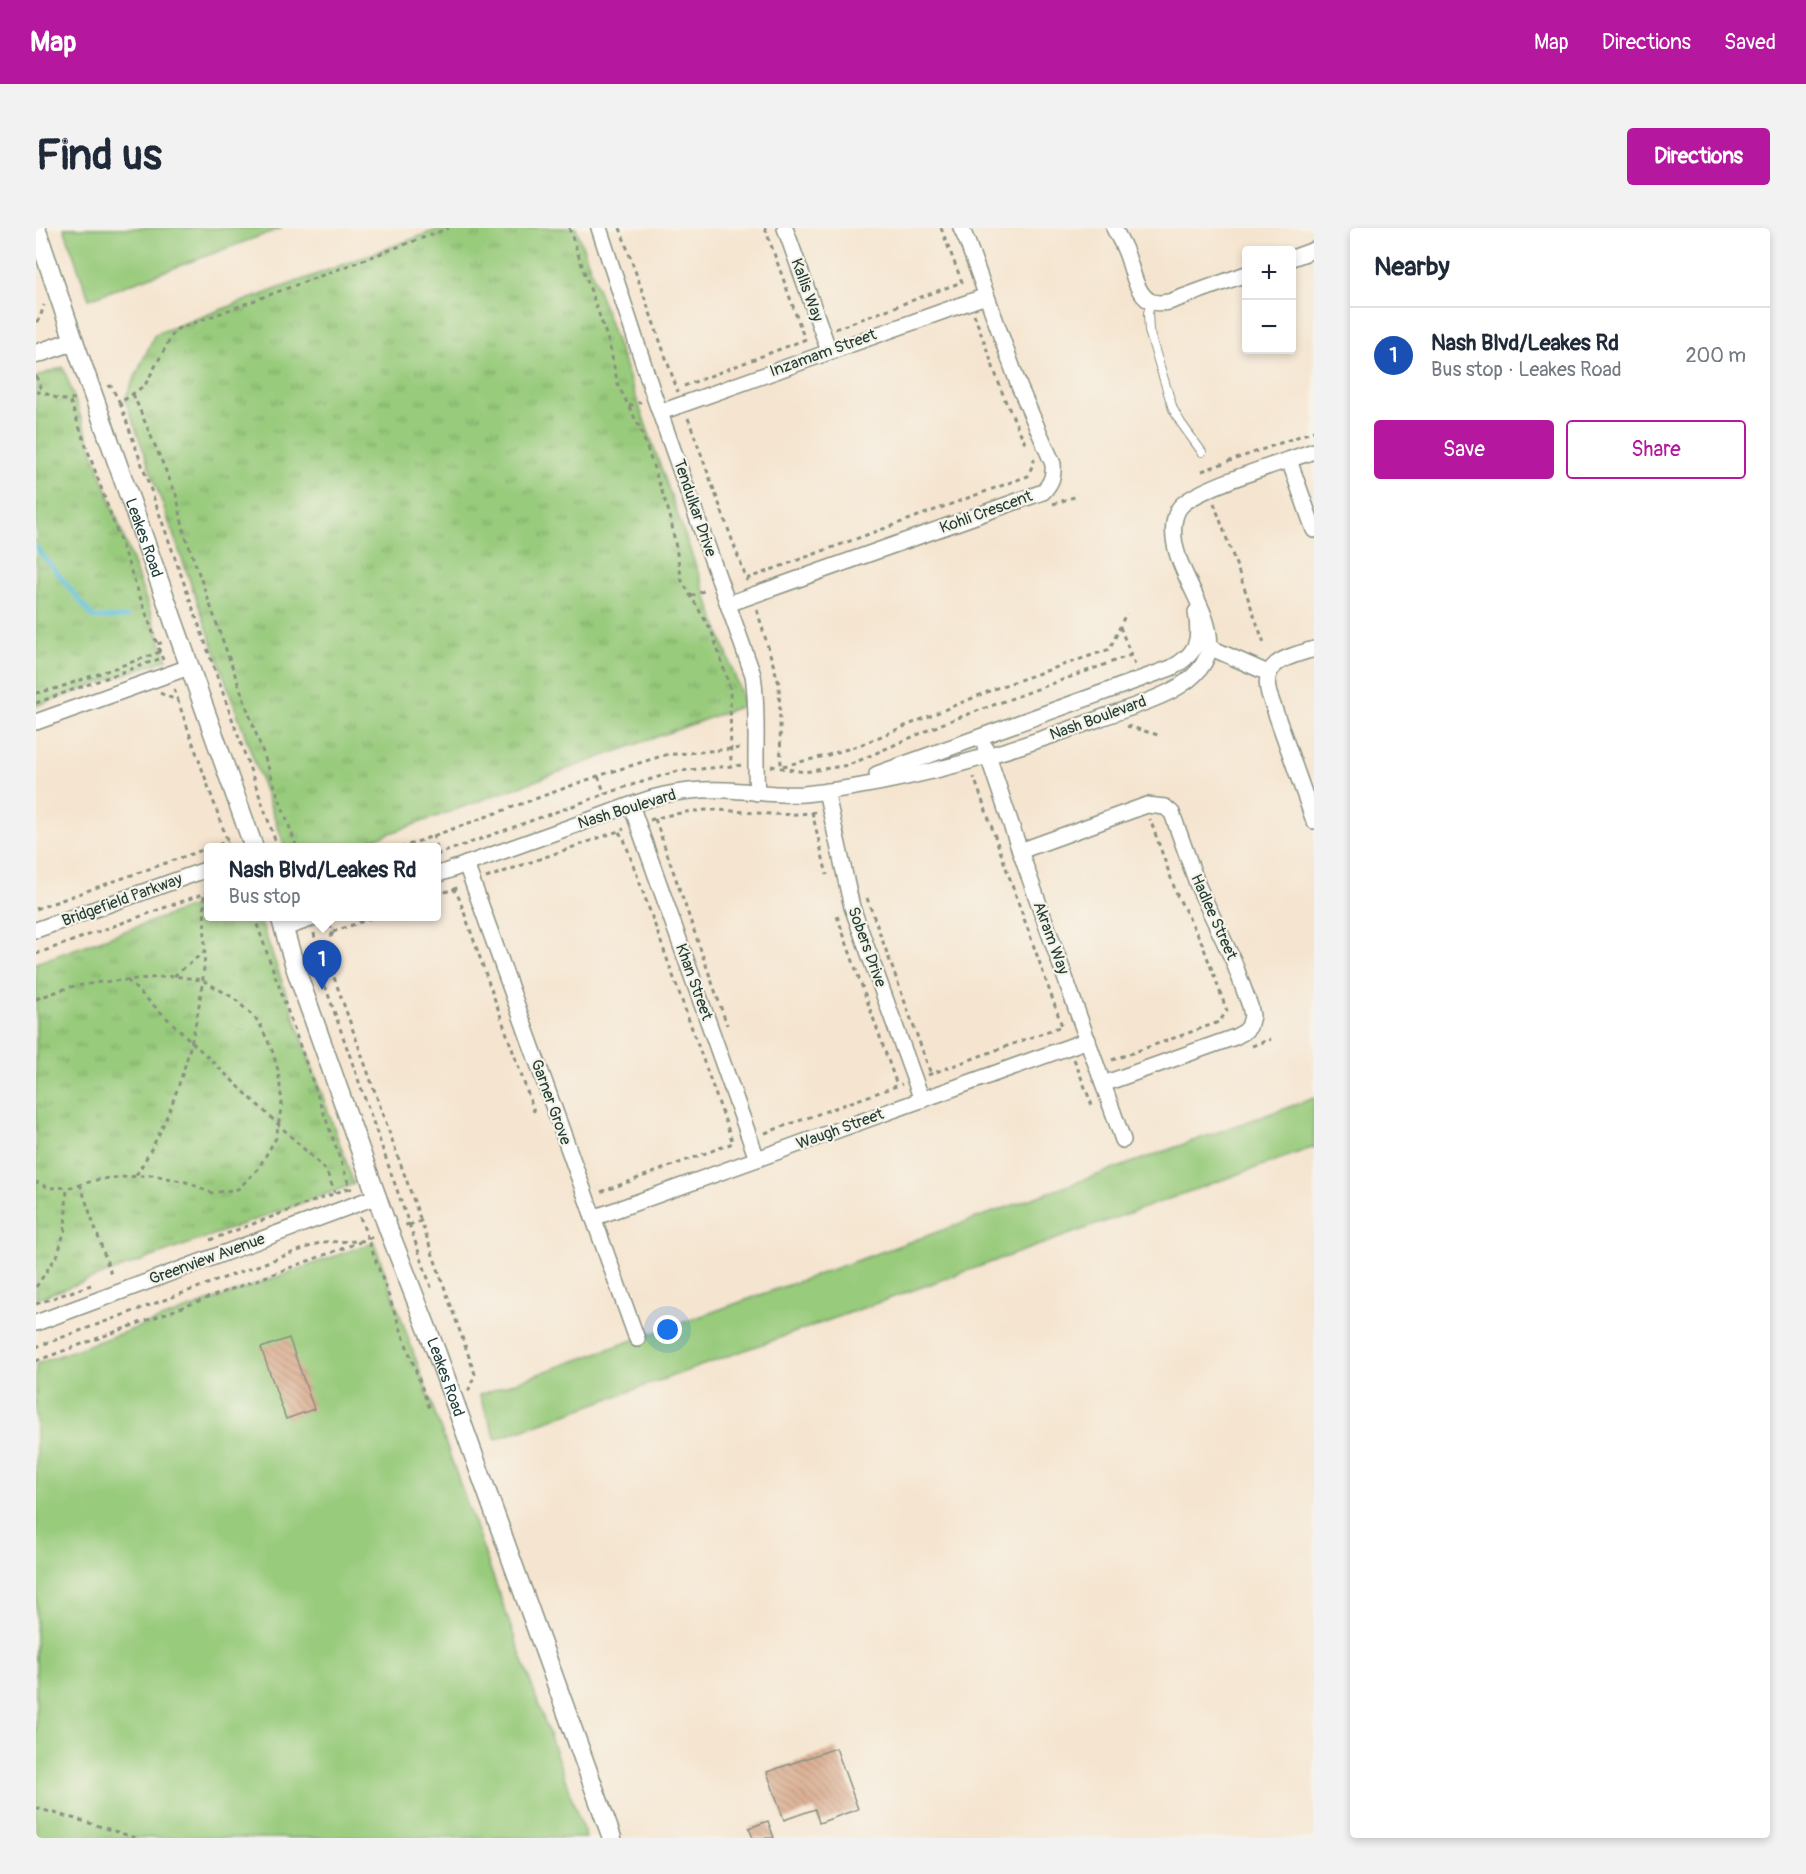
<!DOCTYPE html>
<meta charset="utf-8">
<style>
:root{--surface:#fff;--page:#f2f2f3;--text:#1f2937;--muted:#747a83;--line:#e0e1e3;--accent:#b5179e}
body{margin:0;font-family:Pangolin,sans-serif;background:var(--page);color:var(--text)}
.controls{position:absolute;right:18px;top:18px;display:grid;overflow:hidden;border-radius:6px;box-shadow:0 3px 9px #0003}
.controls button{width:54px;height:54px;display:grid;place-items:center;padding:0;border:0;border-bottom:2px solid var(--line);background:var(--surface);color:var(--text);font:30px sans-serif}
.you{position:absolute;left:632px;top:1102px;width:21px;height:21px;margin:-15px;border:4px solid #fff;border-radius:50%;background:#1a73e8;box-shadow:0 0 0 9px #1a73e833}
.badge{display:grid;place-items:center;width:39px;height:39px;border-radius:50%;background:var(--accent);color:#fff;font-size:20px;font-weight:700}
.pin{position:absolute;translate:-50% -50px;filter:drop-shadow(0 2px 3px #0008)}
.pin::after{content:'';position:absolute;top:32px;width:21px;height:18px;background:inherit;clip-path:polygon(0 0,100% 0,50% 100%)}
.popup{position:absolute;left:168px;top:615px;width:237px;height:78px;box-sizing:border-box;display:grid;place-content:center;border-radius:6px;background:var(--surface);filter:drop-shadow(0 2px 4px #0005);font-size:20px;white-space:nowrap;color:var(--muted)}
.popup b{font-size:22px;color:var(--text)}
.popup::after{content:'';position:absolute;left:50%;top:100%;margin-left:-12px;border:12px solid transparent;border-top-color:var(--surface)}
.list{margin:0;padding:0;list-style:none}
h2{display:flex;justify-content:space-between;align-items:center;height:78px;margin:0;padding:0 24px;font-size:26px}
h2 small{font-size:20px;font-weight:400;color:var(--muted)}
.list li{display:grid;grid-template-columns:39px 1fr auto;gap:18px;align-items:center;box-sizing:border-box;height:96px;padding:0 24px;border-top:2px solid var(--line)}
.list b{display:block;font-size:22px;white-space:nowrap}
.list p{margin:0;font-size:20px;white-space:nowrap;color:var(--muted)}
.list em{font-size:20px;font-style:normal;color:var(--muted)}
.actions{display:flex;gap:12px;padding:18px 24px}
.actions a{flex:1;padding:14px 0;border:2px solid var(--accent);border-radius:6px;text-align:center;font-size:21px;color:var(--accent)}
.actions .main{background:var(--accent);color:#fff}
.map{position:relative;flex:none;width:1278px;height:1610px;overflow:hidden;border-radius:6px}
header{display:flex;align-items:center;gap:36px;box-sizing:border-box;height:84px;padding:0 30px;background:var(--accent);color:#fff}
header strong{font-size:28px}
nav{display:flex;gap:33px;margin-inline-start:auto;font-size:21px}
.intro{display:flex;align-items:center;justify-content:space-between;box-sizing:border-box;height:144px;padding:0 36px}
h1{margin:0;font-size:42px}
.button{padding:15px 27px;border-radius:6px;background:var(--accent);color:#fff;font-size:21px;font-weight:700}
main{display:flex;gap:36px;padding:0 36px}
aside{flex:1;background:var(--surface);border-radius:6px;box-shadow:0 3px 9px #0003}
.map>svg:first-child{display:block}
.grass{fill:#98cb7c;stroke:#5c8458;stroke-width:1.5}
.park{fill:url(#park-tufts);stroke:#5c8458;stroke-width:1.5}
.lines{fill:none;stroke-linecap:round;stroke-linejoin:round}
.stream{stroke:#61bfdf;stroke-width:4.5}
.building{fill:url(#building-back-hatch)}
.service-casing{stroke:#8a9182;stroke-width:10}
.minor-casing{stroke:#8a9182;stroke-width:18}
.tertiary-casing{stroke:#8a9182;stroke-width:21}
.path{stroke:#8a9182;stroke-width:3;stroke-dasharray:4.5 4.5;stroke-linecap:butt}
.service{stroke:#fff;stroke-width:8}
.minor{stroke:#fff;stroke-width:15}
.tertiary{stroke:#fff;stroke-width:18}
.labels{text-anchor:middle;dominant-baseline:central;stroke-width:4.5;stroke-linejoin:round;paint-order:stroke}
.street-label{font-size:16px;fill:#1f3d34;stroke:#f7f3e8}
</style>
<header>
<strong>Map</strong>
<nav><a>Map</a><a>Directions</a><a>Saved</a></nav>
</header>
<div class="intro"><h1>Find us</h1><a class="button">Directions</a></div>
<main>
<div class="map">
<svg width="1278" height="1610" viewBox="0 0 1278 1610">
<defs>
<pattern id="park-tufts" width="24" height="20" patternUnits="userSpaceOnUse" patternTransform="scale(1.5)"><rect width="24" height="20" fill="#98cb7c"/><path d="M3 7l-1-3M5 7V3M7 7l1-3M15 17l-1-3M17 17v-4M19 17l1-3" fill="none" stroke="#7ba666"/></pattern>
<pattern id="building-back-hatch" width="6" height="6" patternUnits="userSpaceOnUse" patternTransform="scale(1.5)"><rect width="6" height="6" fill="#d9a88a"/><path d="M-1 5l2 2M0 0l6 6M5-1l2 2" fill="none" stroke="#af8a72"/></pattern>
</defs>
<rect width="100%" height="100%" fill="#f7f3e8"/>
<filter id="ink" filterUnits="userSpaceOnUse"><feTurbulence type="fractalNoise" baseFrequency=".0167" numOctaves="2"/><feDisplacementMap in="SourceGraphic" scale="12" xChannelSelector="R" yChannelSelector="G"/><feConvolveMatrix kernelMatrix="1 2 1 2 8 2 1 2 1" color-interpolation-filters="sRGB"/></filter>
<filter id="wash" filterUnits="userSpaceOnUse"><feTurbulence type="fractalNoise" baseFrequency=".008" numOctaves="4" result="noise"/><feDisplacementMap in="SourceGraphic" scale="24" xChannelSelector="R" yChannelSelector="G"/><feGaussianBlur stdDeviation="1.35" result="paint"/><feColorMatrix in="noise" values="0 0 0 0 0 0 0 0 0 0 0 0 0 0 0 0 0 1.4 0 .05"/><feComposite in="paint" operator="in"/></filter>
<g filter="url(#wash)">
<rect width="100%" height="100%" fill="#f5e5d0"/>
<g class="grass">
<path d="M28 0H246L53 71Z"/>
<path d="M1278 870V919L460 1211 443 1167Z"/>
<path d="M338 1014 550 1610H0V1136Z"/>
</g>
<g class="park">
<path d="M406 0H540L709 477 316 619H249L89 171 119 106Z"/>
<path d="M27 139 131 431 0 478V149Z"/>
<path d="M172 673V688L223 689 318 956 0 1071V735Z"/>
</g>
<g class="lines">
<path class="stream" d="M0 319 58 390 91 389"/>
</g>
<g id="blocks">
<g class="building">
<path d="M253 1110 278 1181 250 1191 225 1120Z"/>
<path d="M800 1520 822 1581 783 1595 779 1581 748 1592 731 1544Z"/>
<path d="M732 1593 738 1610H717L713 1600Z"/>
</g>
</g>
</g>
<g filter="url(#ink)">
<use href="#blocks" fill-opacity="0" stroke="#8a9182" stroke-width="1.5"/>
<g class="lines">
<g class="service-casing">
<path id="service" d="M1115 73 1112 85 1113 103 1137 181 1145 195 1166 224"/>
</g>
<g class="minor-casing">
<g id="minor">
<path d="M563 0 618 168 717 447C723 486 718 526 721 565"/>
<path d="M749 0 793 123"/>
<path d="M1078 0C1081 7 1086 14 1089 22 1096 37 1098 64 1114 73 1120 76 1127 75 1133 74L1210 46"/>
<path d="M1256 30 1278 22"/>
<path d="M625 184 950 68"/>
<path d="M1253 232 1278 302"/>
<path d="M692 376 1007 264C1015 255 1018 249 1017 236L983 158 931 13 925 0"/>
<path d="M1166 416 1232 445"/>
<path d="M1278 421C1253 429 1224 433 1233 466L1278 593"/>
<path d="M0 494 153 439"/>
<path d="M949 519 984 623 1087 912"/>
<path d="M841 546 1135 440C1161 426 1165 413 1160 384"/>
<path d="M790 563 816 679 886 872"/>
<path d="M595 577 721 931"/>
<path d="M984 623 1111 577 1129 579 1136 585 1162 658 1197 732 1214 778 1216 788 1213 799 1208 804 1199 809 1067 856"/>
<path d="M430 636 601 1111"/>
<path d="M400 647C449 629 499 612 548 594 575 585 601 573 628 567 648 563 669 561 690 562 716 563 742 568 768 566 865 556 971 525 1062 491 1086 482 1112 475 1135 463 1224 417 1130 356 1138 295 1139 289 1140 284 1144 279 1159 260 1251 233 1278 223"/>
<path d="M249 700 283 688"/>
<path d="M0 702 172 641"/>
<path d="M557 990 1052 812"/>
<path d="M0 1095 342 968"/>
</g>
</g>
<g class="tertiary-casing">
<g id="tertiary">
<path id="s1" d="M0 0 38 113 218 620"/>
<path d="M0 126 38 113"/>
<path id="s2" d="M244 688 260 742 353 1003 400 1123 576 1610"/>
</g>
</g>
<g class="path">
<path d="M533 0 573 115 582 157 604 200 634 287 646 353 676 404 694 460 695 538"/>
<path d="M584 0 642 164"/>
<path d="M729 0 769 112"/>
<path d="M938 86 969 172 990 217"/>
<path d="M0 94 4 90 8 77"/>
<path d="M799 101 926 54 905 0"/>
<path d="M0 148 6 164"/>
<path d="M648 158 773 110"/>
<path d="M72 159 75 158 84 175 109 157 139 102 413 0"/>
<path d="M0 164C17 164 22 177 41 170"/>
<path d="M97 166 141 269 148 304 261 620"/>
<path d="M34 173 121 416"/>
<path d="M84 175 242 620"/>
<path d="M593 178 605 174"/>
<path d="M652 190 711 353"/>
<path d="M1166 243 1278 203"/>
<path d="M1178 275 1228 415"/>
<path d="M1017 276 1041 268"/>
<path d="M710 351 992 248 998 233 997 231"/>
<path d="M655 368 670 362"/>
<path d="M721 382 743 456 745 539"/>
<path d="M1084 399 1099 437"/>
<path d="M124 424 121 416 129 414"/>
<path d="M138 461 142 473"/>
<path d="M0 465 22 460 124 424 127 432"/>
<path d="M124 465 142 473 194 620"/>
<path d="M0 475 126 430"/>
<path d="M1091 498 1122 507"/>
<path d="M735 538 768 544 813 537 908 495 1095 427"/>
<path d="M747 538 789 528 824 517 963 459 1074 421 1090 385"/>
<path d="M562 548 569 566"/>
<path d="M776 584 791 647"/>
<path d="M619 591 691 797"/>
<path d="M614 592C635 586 656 582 678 582 714 583 744 590 780 584"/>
<path d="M397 607 403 626"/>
<path d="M174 620 192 613"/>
<path d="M364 620 562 548 629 527 706 520"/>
<path d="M400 627 589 559 642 543 707 537"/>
<path d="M450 650 588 601"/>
<path d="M417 660 423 670 499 886"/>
<path d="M400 667 424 659"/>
<path d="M831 670 895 846"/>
<path d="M0 681 172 620"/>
<path d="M218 688 315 962"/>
<path d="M801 688 861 857"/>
<path d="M297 704 341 688"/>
<path d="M278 705 285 746 373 996 367 998"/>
<path d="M289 724 385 993"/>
<path d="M0 726 172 664"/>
<path d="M275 737C290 732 291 717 297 704L294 697"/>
<path d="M138 748 169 723"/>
<path d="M91 752 290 942 299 965"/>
<path d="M0 771 34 759 65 754 138 748 166 752 198 770 223 794 236 822 242 842 246 875 240 910 222 941 202 961 176 965 150 954 117 947 64 951 36 959 13 960 0 954"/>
<path d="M1216 818 1235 811"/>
<path d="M1038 831 1057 880"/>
<path d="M1076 832 1183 794 1191 783 1166 715 1141 667 1114 591"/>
<path d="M892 847 1026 798 938 549"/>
<path d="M729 905 866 856"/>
<path d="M100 947C138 889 162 808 168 739 170 715 168 690 168 665"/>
<path d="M44 956 76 1049"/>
<path d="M565 964 697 915 588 611 582 603"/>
<path d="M324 989 394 1182"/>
<path d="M373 996 396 1062"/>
<path d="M373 997 385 993 439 1146 432 1164"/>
<path d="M174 1012 313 960"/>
<path d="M0 1059 22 1026 29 1001 31 959"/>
<path d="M0 1076 55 1057"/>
<path d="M0 1119 286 1014 326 1013 339 1008"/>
<path d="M0 1133 324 1014"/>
<path d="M0 1580 47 1593 100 1610"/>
</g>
<use href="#service" class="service"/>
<use href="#minor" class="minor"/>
<use href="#tertiary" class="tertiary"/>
</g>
</g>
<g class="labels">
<g class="street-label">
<text transform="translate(771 62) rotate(70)">Kallis Way</text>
<text transform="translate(787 125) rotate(-20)">Inzamam Street</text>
<text transform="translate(659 280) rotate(71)">Tendulkar Drive</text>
<text transform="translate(950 284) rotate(-20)">Kohli Crescent</text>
<text stroke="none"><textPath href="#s1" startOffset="328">Leakes Road</textPath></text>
<text transform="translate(1062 490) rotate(-20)">Nash Boulevard</text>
<text transform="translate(591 581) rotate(-17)">Nash Boulevard</text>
<text transform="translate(86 672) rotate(-20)">Bridgefield Parkway</text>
<text transform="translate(1178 689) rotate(66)">Hadlee Street</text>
<text transform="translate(1015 710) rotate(70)">Akram Way</text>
<text transform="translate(831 719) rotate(70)">Sobers Drive</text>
<text transform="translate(658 754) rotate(70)">Khan Street</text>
<text transform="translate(515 874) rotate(70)">Garner Grove</text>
<text transform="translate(804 901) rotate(-20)">Waugh Street</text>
<text transform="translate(171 1031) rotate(-20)">Greenview Avenue</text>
<text stroke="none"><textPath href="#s2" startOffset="490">Leakes Road</textPath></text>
</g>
</g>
</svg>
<div class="controls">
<button>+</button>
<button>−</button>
</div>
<div class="you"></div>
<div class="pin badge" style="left:286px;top:762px;background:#1a4fb4">1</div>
<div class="popup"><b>Nash Blvd/Leakes Rd</b>Bus stop</div>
</div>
<aside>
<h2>Nearby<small></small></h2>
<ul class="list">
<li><span class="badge" style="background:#1a4fb4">1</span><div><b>Nash Blvd/Leakes Rd</b><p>Bus stop · Leakes Road</p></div><em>200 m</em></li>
</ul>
<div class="actions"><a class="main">Save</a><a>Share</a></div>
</aside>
</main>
